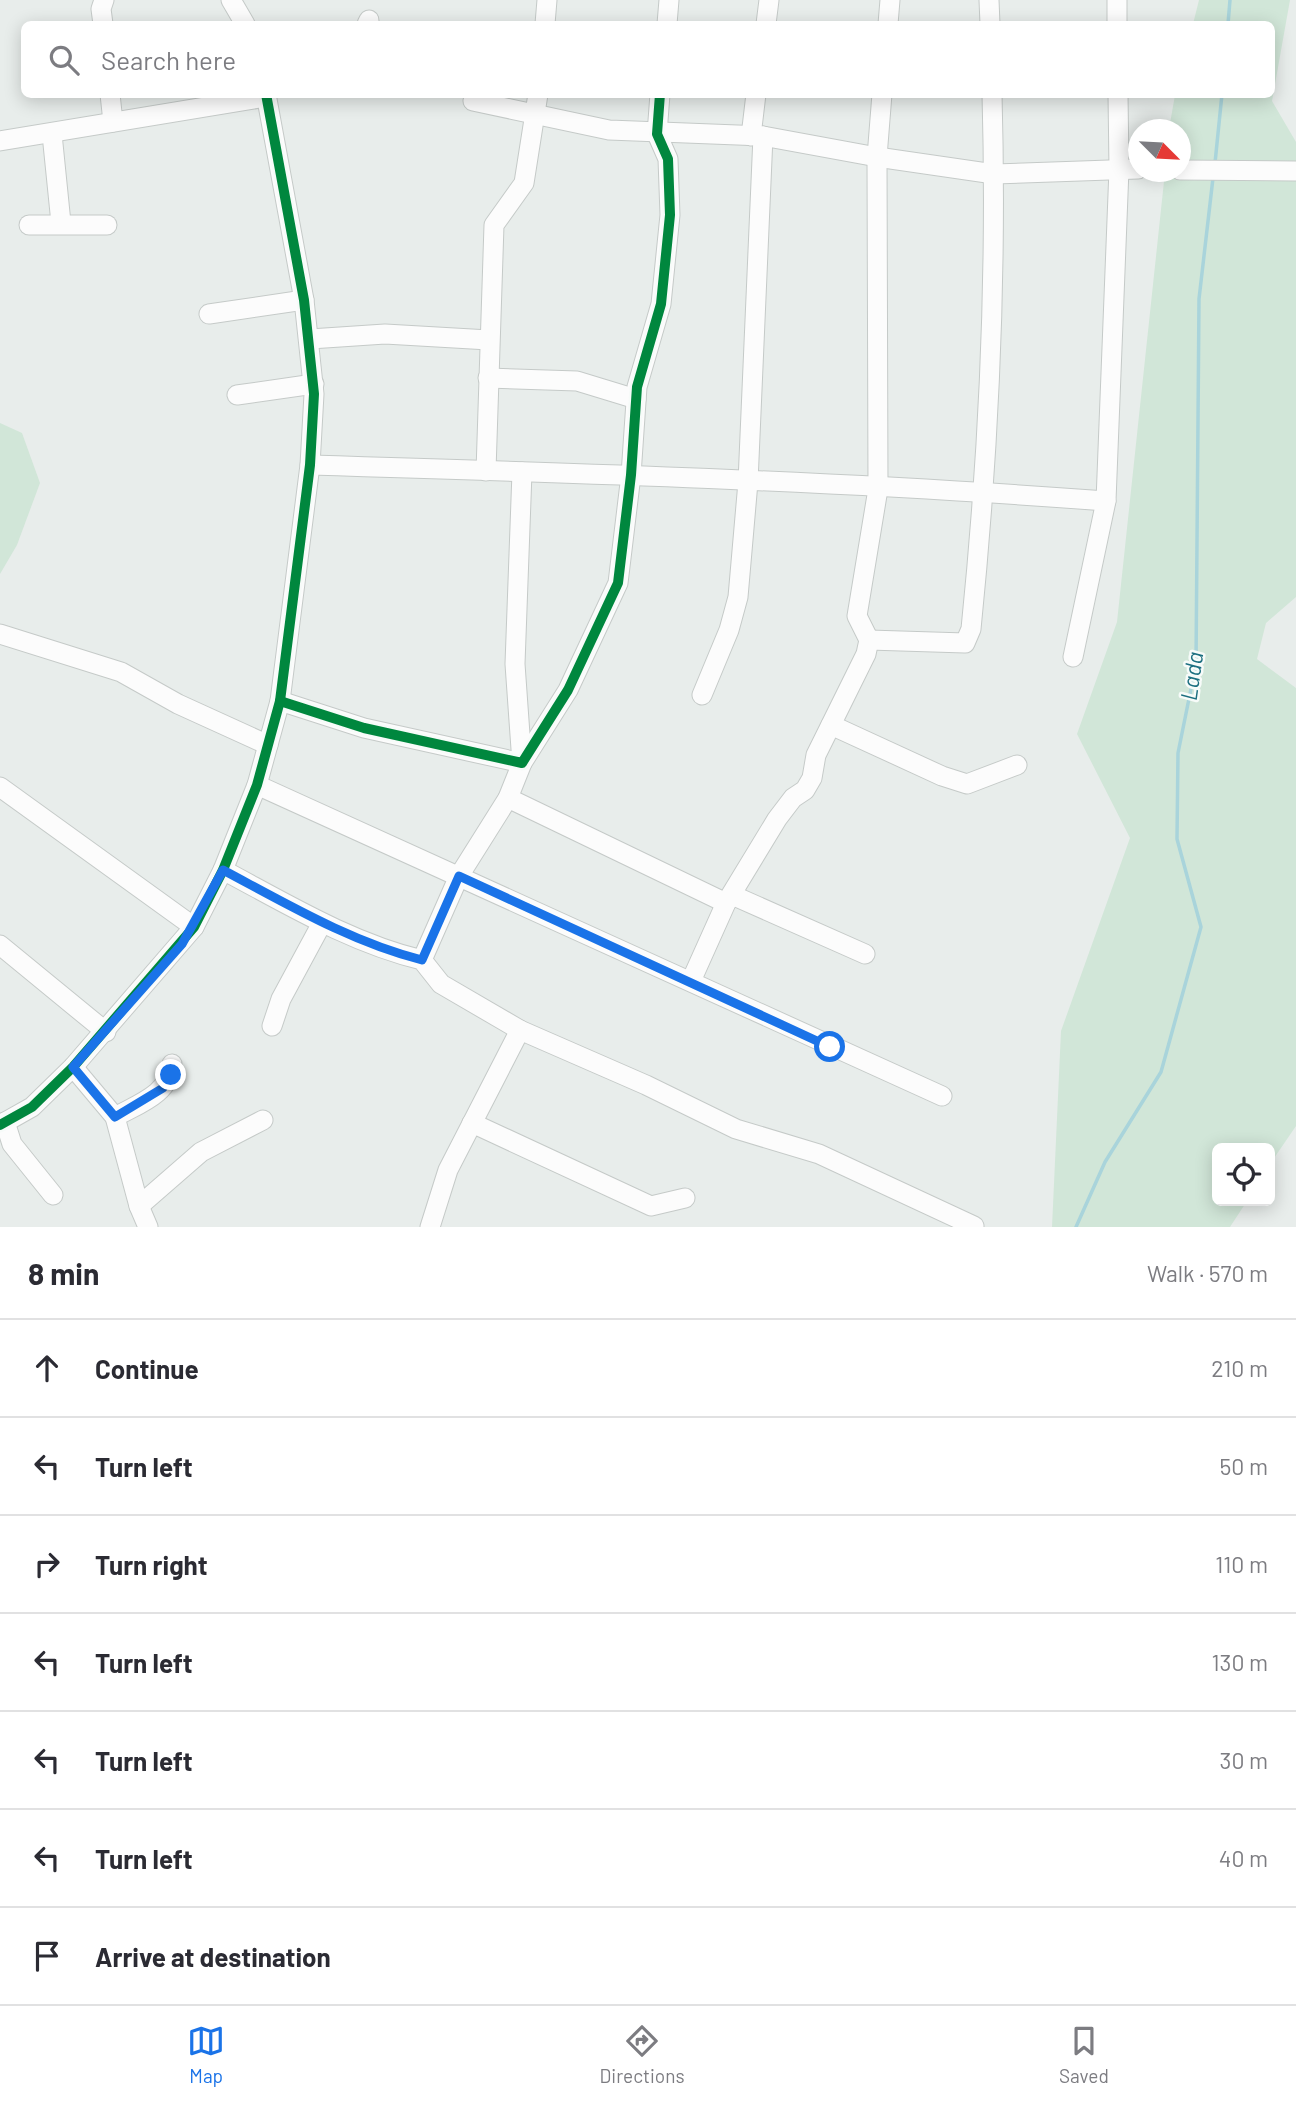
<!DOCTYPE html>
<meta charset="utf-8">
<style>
:root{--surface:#fff;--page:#f7f7f7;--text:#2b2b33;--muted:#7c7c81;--line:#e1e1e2;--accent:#1a73e8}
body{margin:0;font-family:Barlow,sans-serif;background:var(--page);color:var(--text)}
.controls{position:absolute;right:21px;bottom:21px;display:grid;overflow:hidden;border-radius:10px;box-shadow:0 4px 18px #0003}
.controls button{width:63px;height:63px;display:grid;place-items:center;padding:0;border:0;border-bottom:2px solid var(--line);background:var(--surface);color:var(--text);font:35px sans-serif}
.compass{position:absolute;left:1128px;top:119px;width:63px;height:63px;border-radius:50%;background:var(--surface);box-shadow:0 4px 18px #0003;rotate:114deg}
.stop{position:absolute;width:21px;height:21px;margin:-16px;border:5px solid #1a73e8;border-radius:50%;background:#fff}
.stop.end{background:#1a73e8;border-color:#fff;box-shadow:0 2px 7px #0008}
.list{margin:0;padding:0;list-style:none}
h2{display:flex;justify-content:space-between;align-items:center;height:91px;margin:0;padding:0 28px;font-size:30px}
h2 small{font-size:23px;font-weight:400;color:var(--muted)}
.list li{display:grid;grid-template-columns:46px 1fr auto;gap:21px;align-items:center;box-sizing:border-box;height:98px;padding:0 28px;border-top:2px solid var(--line)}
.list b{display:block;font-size:26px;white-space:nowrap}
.list em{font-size:23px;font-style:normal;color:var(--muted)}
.icon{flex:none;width:38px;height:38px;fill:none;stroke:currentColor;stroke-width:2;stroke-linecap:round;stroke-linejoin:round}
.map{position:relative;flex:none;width:1296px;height:1227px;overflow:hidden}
.search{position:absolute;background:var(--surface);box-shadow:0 4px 18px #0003;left:21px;right:21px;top:21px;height:77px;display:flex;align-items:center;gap:18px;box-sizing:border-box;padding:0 24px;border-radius:10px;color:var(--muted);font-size:26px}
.sheet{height:777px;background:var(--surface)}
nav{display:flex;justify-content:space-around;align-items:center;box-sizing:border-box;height:98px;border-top:2px solid var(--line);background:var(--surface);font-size:19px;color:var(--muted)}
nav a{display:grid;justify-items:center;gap:4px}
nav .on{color:var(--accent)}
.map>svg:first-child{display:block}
.green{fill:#d1e6d8}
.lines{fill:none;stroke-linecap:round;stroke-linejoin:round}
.stream{stroke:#a9d4db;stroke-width:3.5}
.minor-casing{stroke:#c5cac8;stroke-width:21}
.minor{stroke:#fcfcfc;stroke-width:19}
.cycleway-casing{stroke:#f7fbf9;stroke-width:15}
.cycleway{stroke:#00873e;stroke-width:10}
.route{stroke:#1a73e8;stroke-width:9}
.labels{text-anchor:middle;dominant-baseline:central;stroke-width:5;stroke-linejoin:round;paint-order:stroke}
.water-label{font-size:23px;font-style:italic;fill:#1c6f80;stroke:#f7fbf9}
</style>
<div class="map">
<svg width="1296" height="1227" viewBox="0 0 1296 1227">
<rect width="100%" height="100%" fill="#e8edeb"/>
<g class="green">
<path d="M1199 0H1290L1272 101 1296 142V597L1266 623 1257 659 1296 688V1126L1270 1164V1148H1217V1201H1247L1230 1227H1052L1061 1031 1130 838 1077 734 1117 622 1165 172H1180V130L1169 129 1175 95 1272 94V24H1193Z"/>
<path d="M0 423 22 433 40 483 17 545 0 574Z"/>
</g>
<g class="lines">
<g class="stream">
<path d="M1228 24 1230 0"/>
<path d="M1215 163 1222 94"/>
<path d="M1076 1227 1105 1162 1161 1072 1201 927 1177 839 1178 753 1196 664 1199 299 1213 178"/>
</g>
<g class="minor-casing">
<g id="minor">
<path d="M231 0 245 24"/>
<path d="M989 0 990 24"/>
<path d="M1117 0V24"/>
<path d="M103 24 101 9 104 0"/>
<path d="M367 24 369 20"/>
<path d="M545 24 547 0"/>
<path d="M667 24 669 0"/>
<path d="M766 24 769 0"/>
<path d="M888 24 890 0"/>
<path d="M110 94 113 122"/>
<path d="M473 101 609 130 763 136 877 157 994 174 1138 169"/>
<path d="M52 134 61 223"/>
<path d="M751 136 756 94"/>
<path d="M0 141 266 97"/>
<path d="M1180 170 1296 171"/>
<path d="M29 225H107"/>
<path d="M209 314 304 300"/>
<path d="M310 339 385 334 489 340"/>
<path d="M488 378 577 381 636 399"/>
<path d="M237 395 314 384"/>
<path d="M310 465C576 473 842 481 1106 501"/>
<path d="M486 471 494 225 524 183 538 94"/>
<path d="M0 634 121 672 178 704 268 745"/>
<path d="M869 640 965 643 971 629C989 452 997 273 992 94"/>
<path d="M1073 657 1106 501 1119 169 1118 94"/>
<path d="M702 695 729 630 738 597 748 482 763 136"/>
<path d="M280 701 364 728 522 763 568 690 618 583 631 475 637 387 661 304 670 215 668 159 657 134 660 94"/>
<path d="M831 725 942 776 967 784 1017 765"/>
<path d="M257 785 942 1096"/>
<path d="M0 787 194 927"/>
<path d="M508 798 726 903"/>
<path d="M223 870C287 904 351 943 422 960L441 984 520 1030 646 1085 736 1129 819 1154 974 1226"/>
<path d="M732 895 865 954"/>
<path d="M0 945 106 1032"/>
<path d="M422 960 459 876 508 798 522 763 515 664 522 472"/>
<path d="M691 981 726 903 777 819 793 798 805 790 812 778 816 755 866 654 869 640 857 616 878 489 877 157 882 94"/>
<path d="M272 1026 281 999 322 923"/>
<path d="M73 1067 115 1117 139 1206 148 1227"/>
<path d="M115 1117C138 1104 170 1094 172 1064"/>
<path d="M5 1122 12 1144 53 1195"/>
<path d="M472 1123 651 1206 685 1198"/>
<path d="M0 1125 32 1107 73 1067 194 927 223 870 257 785 280 701 310 465 314 394 304 300 266 94"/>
<path d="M139 1206 201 1152 263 1120"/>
<path d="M430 1227 448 1170 520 1030"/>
</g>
</g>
<use href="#minor" class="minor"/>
<g class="cycleway-casing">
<g id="cycleway">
<path d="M280 701 364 728 522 763 568 690 618 583 631 475 637 387 661 304 670 215 668 159 657 134 660 94"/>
<path d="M0 1125 32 1107 73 1067 194 927 223 870 257 785 280 701 310 465 314 394 304 300 266 94"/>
</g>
</g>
<use href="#cycleway" class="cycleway"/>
</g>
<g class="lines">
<path class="route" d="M171 1075 163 1088 115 1117 73 1067 182 944 223 870C287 904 351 942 422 960L459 876 830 1047"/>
</g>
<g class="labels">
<g class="water-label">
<text transform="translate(1191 676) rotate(-82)">Lada</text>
</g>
</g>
</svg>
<div class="controls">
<button><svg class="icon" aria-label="locate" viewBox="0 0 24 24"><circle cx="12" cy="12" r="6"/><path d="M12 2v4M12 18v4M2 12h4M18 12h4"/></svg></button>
</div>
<svg class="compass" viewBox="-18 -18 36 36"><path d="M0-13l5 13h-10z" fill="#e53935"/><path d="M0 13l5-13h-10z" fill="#7c7c81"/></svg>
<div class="stop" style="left:830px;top:1047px"></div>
<div class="stop end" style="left:171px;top:1075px"></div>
<div class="search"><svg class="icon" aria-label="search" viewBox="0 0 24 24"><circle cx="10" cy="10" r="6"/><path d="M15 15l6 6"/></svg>Search here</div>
</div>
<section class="sheet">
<h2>8 min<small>Walk · 570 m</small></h2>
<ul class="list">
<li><svg class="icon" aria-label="ahead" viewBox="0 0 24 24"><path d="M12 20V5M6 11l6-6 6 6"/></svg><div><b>Continue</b></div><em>210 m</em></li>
<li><svg class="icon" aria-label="left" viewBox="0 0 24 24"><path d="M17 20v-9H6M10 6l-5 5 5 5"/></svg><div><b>Turn left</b></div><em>50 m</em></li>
<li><svg class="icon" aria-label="right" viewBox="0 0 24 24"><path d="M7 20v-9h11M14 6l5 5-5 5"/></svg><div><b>Turn right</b></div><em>110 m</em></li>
<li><svg class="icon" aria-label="left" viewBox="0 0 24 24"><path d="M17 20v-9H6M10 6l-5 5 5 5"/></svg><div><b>Turn left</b></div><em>130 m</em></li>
<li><svg class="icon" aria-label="left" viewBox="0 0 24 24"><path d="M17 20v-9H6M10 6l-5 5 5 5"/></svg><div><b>Turn left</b></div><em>30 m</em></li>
<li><svg class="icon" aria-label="left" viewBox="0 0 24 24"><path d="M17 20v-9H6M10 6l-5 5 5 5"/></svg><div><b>Turn left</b></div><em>40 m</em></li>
<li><svg class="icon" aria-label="arrive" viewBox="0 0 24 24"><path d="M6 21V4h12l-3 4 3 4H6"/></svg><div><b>Arrive at destination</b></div></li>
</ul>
</section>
<nav>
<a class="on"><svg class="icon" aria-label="map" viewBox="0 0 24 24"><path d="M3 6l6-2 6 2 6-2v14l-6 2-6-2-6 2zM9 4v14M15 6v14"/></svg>Map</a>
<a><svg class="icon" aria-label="directions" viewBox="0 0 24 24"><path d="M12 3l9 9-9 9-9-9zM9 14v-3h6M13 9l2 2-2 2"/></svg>Directions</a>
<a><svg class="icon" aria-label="saved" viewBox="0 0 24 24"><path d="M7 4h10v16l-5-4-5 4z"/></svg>Saved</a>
</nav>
